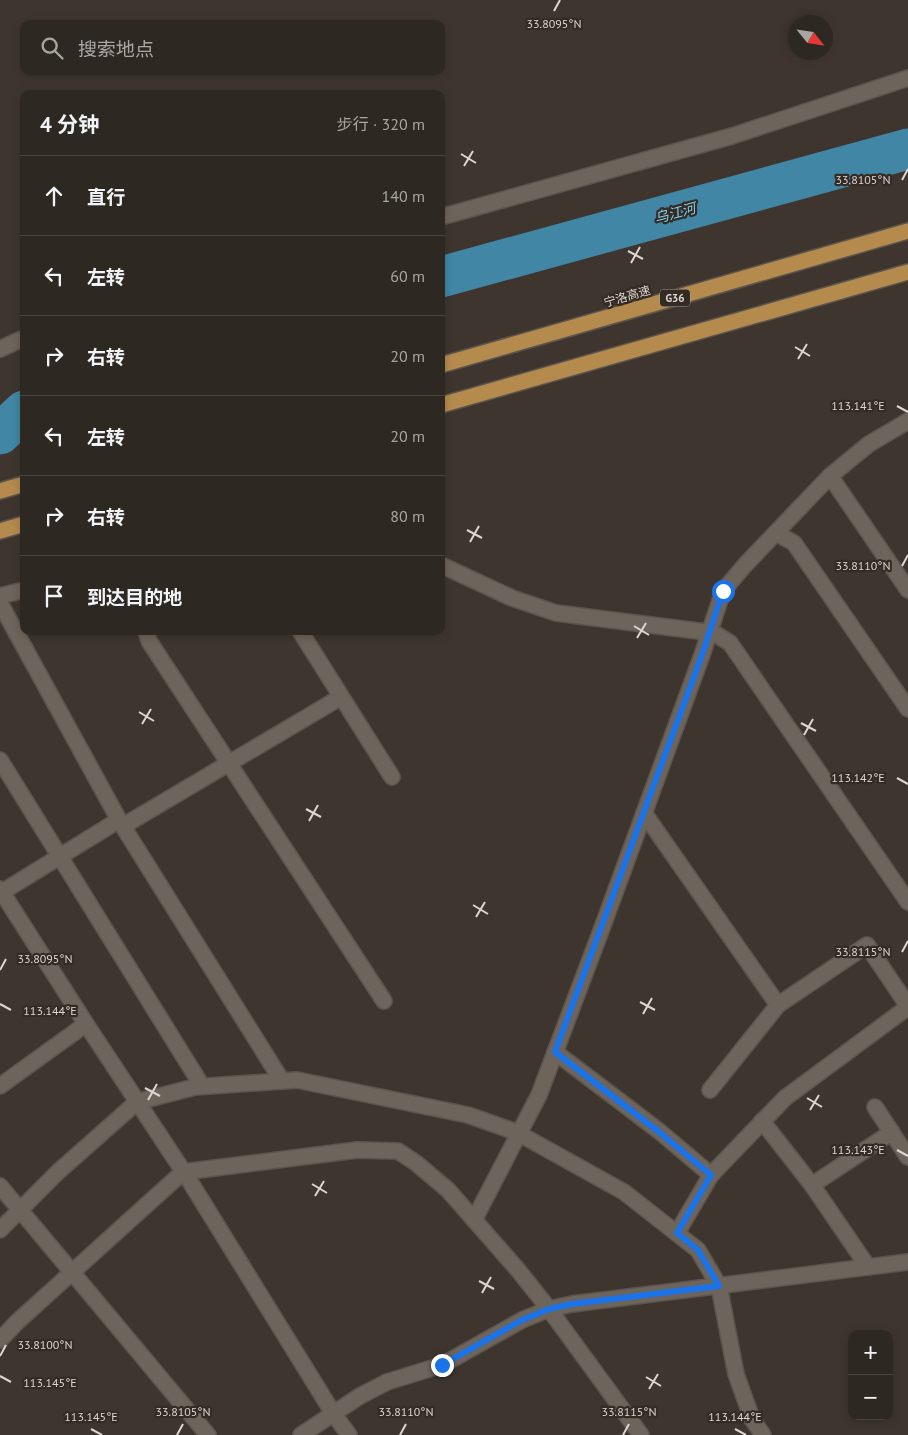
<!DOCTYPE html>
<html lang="zh">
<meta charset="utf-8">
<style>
:root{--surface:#2e2822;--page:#36302a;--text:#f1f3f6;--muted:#a7a6a5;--line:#494440}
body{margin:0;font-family:"PT Sans","Noto Sans SC",sans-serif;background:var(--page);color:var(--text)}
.controls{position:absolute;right:15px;bottom:15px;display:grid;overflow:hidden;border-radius:10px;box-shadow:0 2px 8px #0003}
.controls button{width:45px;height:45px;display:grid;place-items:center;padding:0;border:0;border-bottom:1px solid var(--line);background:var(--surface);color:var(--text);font:25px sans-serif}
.compass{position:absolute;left:788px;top:15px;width:45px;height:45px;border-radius:50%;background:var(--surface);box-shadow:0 2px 8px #0003;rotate:120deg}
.stop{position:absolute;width:15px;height:15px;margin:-11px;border:4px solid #1a73e8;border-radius:50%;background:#fff}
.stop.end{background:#1a73e8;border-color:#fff;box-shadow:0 1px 5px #0008}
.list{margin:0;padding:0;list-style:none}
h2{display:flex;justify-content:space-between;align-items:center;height:65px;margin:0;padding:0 20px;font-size:21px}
h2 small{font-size:16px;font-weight:400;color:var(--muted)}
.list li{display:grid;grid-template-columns:32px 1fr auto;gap:15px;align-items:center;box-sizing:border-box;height:80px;padding:0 20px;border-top:1px solid var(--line)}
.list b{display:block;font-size:19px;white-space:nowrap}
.list em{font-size:16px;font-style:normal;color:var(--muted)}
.icon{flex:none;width:28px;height:28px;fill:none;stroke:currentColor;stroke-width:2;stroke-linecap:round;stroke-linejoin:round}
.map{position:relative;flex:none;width:908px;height:1435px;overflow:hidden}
.search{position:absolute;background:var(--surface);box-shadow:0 2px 8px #0003;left:20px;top:20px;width:425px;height:55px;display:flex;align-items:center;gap:12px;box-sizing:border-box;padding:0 18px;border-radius:10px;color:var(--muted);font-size:19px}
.panel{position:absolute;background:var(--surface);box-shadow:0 2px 8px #0003;left:20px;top:90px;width:425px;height:545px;border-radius:10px}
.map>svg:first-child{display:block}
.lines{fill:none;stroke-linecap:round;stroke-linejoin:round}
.river{stroke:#4187a5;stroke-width:41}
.minor-casing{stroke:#5c544e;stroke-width:18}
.highway-casing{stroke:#5c544e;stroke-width:18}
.minor{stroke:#6d645b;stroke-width:15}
.highway{stroke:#b48b4d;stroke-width:15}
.route{stroke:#1a73e8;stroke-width:6}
.ticks{fill:none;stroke:#dcd6d1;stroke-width:2}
.labels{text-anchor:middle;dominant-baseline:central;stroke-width:4.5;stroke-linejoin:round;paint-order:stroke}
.shield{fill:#342b24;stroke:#aaa39d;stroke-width:1}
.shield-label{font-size:11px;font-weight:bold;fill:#dcd6d1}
.street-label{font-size:12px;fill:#dcd6d1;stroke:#342b24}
.water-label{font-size:14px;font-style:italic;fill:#84d2f5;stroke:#342b24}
.ticks-label{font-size:12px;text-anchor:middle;fill:#dcd6d1;stroke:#342b24;stroke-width:4.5;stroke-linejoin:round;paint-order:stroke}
</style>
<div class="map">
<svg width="908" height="1435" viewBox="0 0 908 1435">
<rect width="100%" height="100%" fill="#3e362e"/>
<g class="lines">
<g class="river">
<path d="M441 277 908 149"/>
<path d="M0 434 24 411"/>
</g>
<g class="minor-casing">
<g id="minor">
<path d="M441 217 732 136 908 78"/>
<path d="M0 349 24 338"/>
<path d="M830 476 908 590"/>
<path d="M776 533 794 543 908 709"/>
<path d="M441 565 512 598 556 613 714 633 730 643 908 902"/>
<path d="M0 596 24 590"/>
<path d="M0 603 119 820 282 1081"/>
<path d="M146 631 149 641 384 1001"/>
<path d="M300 631 392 777"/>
<path d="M0 760 202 1086"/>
<path d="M644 813 778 1005"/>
<path d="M123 826 341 697"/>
<path d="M0 889 86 1024 189 1180 333 1413 349 1435"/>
<path d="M2 892 119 820"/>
<path d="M555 1052 659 1131 711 1175"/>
<path d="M0 1086 86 1024"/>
<path d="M710 1090 778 1005 867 945 908 1006"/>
<path d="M875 1107 908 1157"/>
<path d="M762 1121 812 1185 868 1267"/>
<path d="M812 1185 892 1132"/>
<path d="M0 1186 208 1435"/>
<path d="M474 1220 539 1095 602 928 702 655 723 591 745 565 830 476 869 444 908 421"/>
<path d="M0 1230 59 1171 137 1102 195 1087 297 1080 468 1115 516 1132 624 1192 698 1250 719 1286 736 1374 752 1419 763 1435"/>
<path d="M677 1233 711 1175 785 1098 908 1007"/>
<path d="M0 1340 17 1322 183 1172 357 1150 398 1151 416 1163 448 1190 518 1270 549 1309 641 1435"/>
<path d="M301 1435 360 1396 387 1382 442 1365 522 1320 549 1309 572 1304 908 1262"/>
</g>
</g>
<g class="highway-casing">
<g id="highway">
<path d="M441 365 908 231"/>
<path d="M441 405 908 272"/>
<path d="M0 491 24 484"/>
<path d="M0 531 24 524"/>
</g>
</g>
<use href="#minor" class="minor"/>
<use href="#highway" class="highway"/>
</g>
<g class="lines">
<path class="route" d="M442 1365 522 1320 549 1309 572 1304 719 1286 698 1250 677 1233 711 1175 659 1132 555 1052 702 655 723 591"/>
</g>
<path class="ticks" d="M554 11 560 0M461 154 476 163M464 166 473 151M902 180 908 169M628 251 643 259M631 263 640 247M795 347 810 356M798 359 807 344M897 406 908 412M467 530 482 538M470 542 479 526M902 566 908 555M634 626 649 635M637 638 646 623M139 712 154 721M801 723 816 731M142 724 151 709M804 735 813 719M897 778 908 784M306 809 321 817M309 821 318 805M473 905 488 914M476 917 485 902M902 952 908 941M0 970 6 959M640 1002 655 1010M0 1004 11 1010M643 1014 652 998M145 1088 160 1096M807 1098 822 1107M148 1100 157 1084M810 1110 819 1095M897 1150 908 1156M312 1184 327 1193M315 1196 324 1181M479 1281 494 1289M482 1293 491 1277M0 1356 6 1345M0 1376 11 1382M646 1377 661 1386M649 1389 658 1374M91 1429 102 1435M735 1429 746 1435M177 1435 183 1424M400 1435 406 1424M623 1435 629 1424"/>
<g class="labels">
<rect class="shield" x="660" y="289.5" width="30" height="17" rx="4"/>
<g class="shield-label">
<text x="675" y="298">G36</text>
</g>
<g class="street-label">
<text transform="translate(627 296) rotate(-16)">宁洛高速</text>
</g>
<g class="water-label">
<text transform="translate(675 213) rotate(-15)">乌江河</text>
</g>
</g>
<g class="ticks-label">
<text x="554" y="28">33.8095°N</text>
<text x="863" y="184">33.8105°N</text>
<text x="858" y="410">113.141°E</text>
<text x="863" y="570">33.8110°N</text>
<text x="858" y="782">113.142°E</text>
<text x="863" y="956">33.8115°N</text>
<text x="45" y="963">33.8095°N</text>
<text x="50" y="1015">113.144°E</text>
<text x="858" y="1154">113.143°E</text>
<text x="45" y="1349">33.8100°N</text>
<text x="50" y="1387">113.145°E</text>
<text x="183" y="1416">33.8105°N</text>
<text x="406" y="1416">33.8110°N</text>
<text x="629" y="1416">33.8115°N</text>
<text x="91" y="1421">113.145°E</text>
<text x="735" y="1421">113.144°E</text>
</g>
</svg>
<div class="controls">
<button>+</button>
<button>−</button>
</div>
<svg class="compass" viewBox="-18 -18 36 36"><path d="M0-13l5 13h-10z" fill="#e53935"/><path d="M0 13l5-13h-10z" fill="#a7a6a5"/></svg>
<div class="stop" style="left:723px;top:591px"></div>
<div class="stop end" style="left:442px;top:1365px"></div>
<div class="search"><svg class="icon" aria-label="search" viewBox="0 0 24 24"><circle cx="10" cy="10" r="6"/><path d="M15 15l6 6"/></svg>搜索地点</div>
<section class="panel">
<h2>4 分钟<small>步行 · 320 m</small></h2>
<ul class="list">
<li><svg class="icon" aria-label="ahead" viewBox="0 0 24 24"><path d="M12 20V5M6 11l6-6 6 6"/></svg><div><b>直行</b></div><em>140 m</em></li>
<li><svg class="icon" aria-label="left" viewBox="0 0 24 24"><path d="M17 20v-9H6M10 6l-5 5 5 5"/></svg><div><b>左转</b></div><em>60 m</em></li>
<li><svg class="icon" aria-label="right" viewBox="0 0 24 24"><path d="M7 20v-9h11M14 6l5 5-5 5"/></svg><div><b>右转</b></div><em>20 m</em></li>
<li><svg class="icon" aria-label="left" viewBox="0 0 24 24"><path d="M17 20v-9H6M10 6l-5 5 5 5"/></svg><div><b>左转</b></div><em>20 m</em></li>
<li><svg class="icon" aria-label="right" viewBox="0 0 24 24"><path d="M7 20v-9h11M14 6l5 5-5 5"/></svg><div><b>右转</b></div><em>80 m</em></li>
<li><svg class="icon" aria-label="arrive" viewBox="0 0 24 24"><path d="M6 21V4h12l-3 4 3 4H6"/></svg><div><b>到达目的地</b></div></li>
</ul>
</section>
</div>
